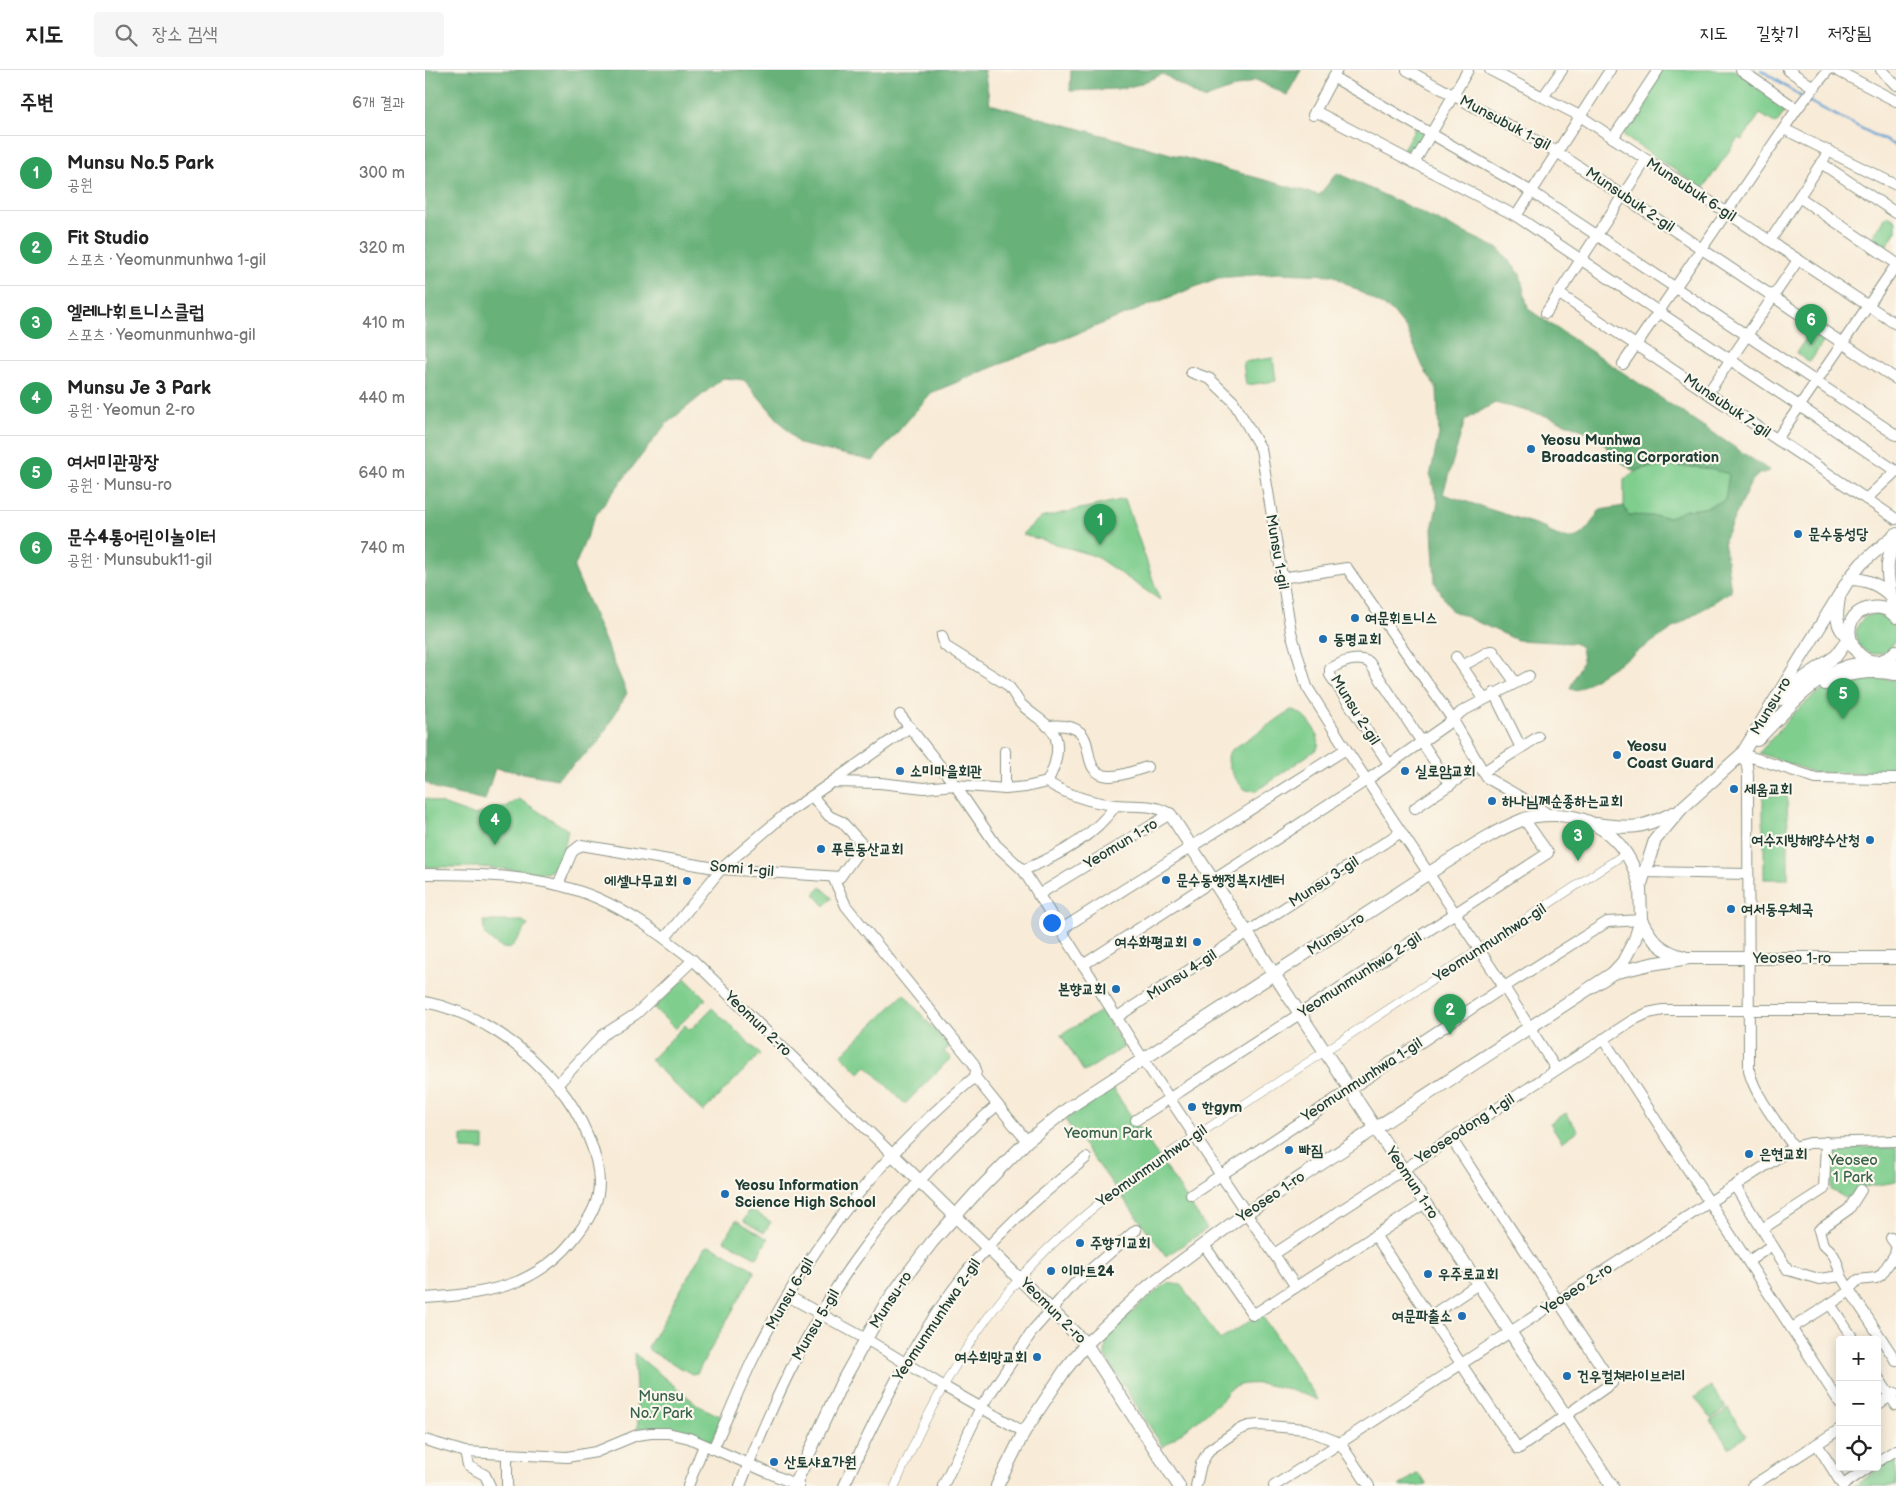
<!DOCTYPE html>
<html lang="ko">
<meta charset="utf-8">
<style>
:root{--surface:#fff;--page:#f6f6f6;--text:#222;--muted:#767676;--line:#e0e0e0;--accent:#0f766e}
body{margin:0;font-family:"Balsamiq Sans","Poor Story",sans-serif;background:var(--page);color:var(--text)}
.controls{position:absolute;right:15px;bottom:15px;display:grid;overflow:hidden;border-radius:5px;box-shadow:0 2px 12px #0003}
.controls button{width:45px;height:45px;display:grid;place-items:center;padding:0;border:0;border-bottom:1px solid var(--line);background:var(--surface);color:var(--text);font:25px sans-serif}
.you{position:absolute;left:626px;top:852px;width:18px;height:18px;margin:-12px;border:4px solid #fff;border-radius:50%;background:#1a73e8;box-shadow:0 0 0 8px #1a73e833}
.badge{display:grid;place-items:center;width:32px;height:32px;border-radius:50%;background:var(--accent);color:#fff;font-size:16px;font-weight:700}
.pin{position:absolute;translate:-50% -41px;filter:drop-shadow(0 1px 2px #0008)}
.pin::after{content:'';position:absolute;top:26px;width:18px;height:15px;background:inherit;clip-path:polygon(0 0,100% 0,50% 100%)}
.list{margin:0;padding:0;list-style:none}
h2{display:flex;justify-content:space-between;align-items:center;height:65px;margin:0;padding:0 20px;font-size:21px}
h2 small{font-size:16px;font-weight:400;color:var(--muted)}
.list li{display:grid;grid-template-columns:32px 1fr auto;gap:15px;align-items:center;box-sizing:border-box;height:75px;padding:0 20px;border-top:1px solid var(--line)}
.list b{display:block;font-size:19px;white-space:nowrap}
.list p{margin:0;font-size:16px;white-space:nowrap;color:var(--muted)}
.list em{font-size:16px;font-style:normal;color:var(--muted)}
.icon{flex:none;width:28px;height:28px;fill:none;stroke:currentColor;stroke-width:2;stroke-linecap:round;stroke-linejoin:round}
.map{position:relative;flex:none;width:1471px;height:1416px;overflow:hidden}
header{display:flex;align-items:center;gap:30px;box-sizing:border-box;height:70px;padding:0 25px;background:var(--surface);border-bottom:1px solid var(--line)}
header strong{font-size:24px}
nav{display:flex;gap:28px;margin-inline-start:auto;font-size:18px}
.search{width:350px;height:45px;background:var(--page);display:flex;align-items:center;gap:12px;box-sizing:border-box;padding:0 18px;border-radius:5px;color:var(--muted);font-size:19px}
main{display:flex}
aside{flex:1;background:var(--surface)}
.map>svg:first-child{display:block}
.green{fill:#7fce8e;stroke:#4f8661}
.forest{fill:#67b179;stroke:#437756;fill-rule:evenodd}
.lines{fill:none;stroke-linecap:round;stroke-linejoin:round}
.stream{stroke:#61a1d3;stroke-width:2.5}
.pedestrian-casing{stroke:#8c9486;stroke-width:9}
.minor-casing{stroke:#8c9486;stroke-width:12}
.tertiary-casing{stroke:#8c9486;stroke-width:14}
.pedestrian{stroke:#fff;stroke-width:8}
.minor{stroke:#fff;stroke-width:10}
.tertiary{stroke:#fff;stroke-width:12}
.poi-dot{fill:#1f6fb2;stroke:#fbf7ec;stroke-width:2}
.labels{text-anchor:middle;dominant-baseline:central;stroke-width:4.5;stroke-linejoin:round;paint-order:stroke}
.street-label{font-size:15px;fill:#1f3d34;stroke:#fbf7ec}
.poi-label{font-size:15px;font-weight:bold;fill:#1f3d34;stroke:#fbf7ec;text-anchor:start}
.park-label{font-size:15px;fill:#37614a;stroke:#fbf7ec}
</style>
<header>
<strong>지도</strong>
<div class="search"><svg class="icon" aria-label="search" viewBox="0 0 24 24"><circle cx="10" cy="10" r="6"/><path d="M15 15l6 6"/></svg>장소 검색</div>
<nav><a>지도</a><a>길찾기</a><a>저장됨</a></nav>
</header>
<main>
<aside>
<h2>주변<small>6개 결과</small></h2>
<ul class="list">
<li><span class="badge" style="background:#2e9e5b">1</span><div><b>Munsu No.5 Park</b><p>공원</p></div><em>300 m</em></li>
<li><span class="badge" style="background:#2e9e5b">2</span><div><b>Fit Studio</b><p>스포츠 · Yeomunmunhwa 1-gil</p></div><em>320 m</em></li>
<li><span class="badge" style="background:#2e9e5b">3</span><div><b>엘레나휘트니스클럽</b><p>스포츠 · Yeomunmunhwa-gil</p></div><em>410 m</em></li>
<li><span class="badge" style="background:#2e9e5b">4</span><div><b>Munsu Je 3 Park</b><p>공원 · Yeomun 2-ro</p></div><em>440 m</em></li>
<li><span class="badge" style="background:#2e9e5b">5</span><div><b>여서미관광장</b><p>공원 · Munsu-ro</p></div><em>640 m</em></li>
<li><span class="badge" style="background:#2e9e5b">6</span><div><b>문수4통어린이놀이터</b><p>공원 · Munsubuk11-gil</p></div><em>740 m</em></li>
</ul>
</aside>
<div class="map">
<svg width="1471" height="1416" viewBox="0 0 1471 1416">
<rect width="100%" height="100%" fill="#fbf7ec"/>
<filter id="ink" filterUnits="userSpaceOnUse"><feTurbulence type="fractalNoise" baseFrequency=".02" numOctaves="2"/><feDisplacementMap in="SourceGraphic" scale="10" xChannelSelector="R" yChannelSelector="G"/><feConvolveMatrix kernelMatrix="1 2 1 2 8 2 1 2 1" color-interpolation-filters="sRGB"/></filter>
<filter id="wash" filterUnits="userSpaceOnUse"><feTurbulence type="fractalNoise" baseFrequency=".0096" numOctaves="4" result="noise"/><feDisplacementMap in="SourceGraphic" scale="20" xChannelSelector="R" yChannelSelector="G"/><feGaussianBlur stdDeviation="1.12" result="paint"/><feColorMatrix in="noise" values="0 0 0 0 0 0 0 0 0 0 0 0 0 0 0 0 0 1.4 0 .05"/><feComposite in="paint" operator="in"/></filter>
<g filter="url(#wash)">
<rect width="100%" height="100%" fill="#f8ebd7"/>
<g class="green">
<path d="M1237 0H1309L1364 36 1351 54 1335 44 1317 70 1313 68 1278 119 1200 67 1198 61Z"/>
<path d="M991 56 1001 62 990 88 976 83Z"/>
<path d="M1462 145 1471 151V161L1461 176 1447 167Z"/>
<path d="M1387 259 1401 268 1385 292 1371 283Z"/>
<path d="M848 288 851 311 821 315 818 292Z"/>
<path d="M1244 396 1282 398 1305 404 1300 430 1279 438 1261 440 1245 447 1203 445 1199 436V410C1215 396 1224 397 1244 396Z"/>
<path d="M700 429 735 530 670 486 597 464 615 448Z"/>
<circle cx="1451" cy="564" r="20"/>
<path d="M1445 607 1471 610V704L1387 702 1334 683C1355 660 1377 628 1407 616 1420 611 1432 609 1445 607Z"/>
<path d="M866 640C879 640 899 667 892 679L831 721 821 720C811 712 798 693 805 681Z"/>
<path d="M1338 725H1362L1363 765H1338Z"/>
<path d="M0 728 48 745 78 738 94 729 143 760C139 777 139 796 121 803L55 797H0Z"/>
<rect x="1339" y="769" width="24" height="40"/>
<path d="M396 817 408 828 400 836 389 824Z"/>
<path d="M58 851H98L103 855 86 878C76 881 67 871 60 865Z"/>
<path d="M260 908 281 929 250 959 229 938Z"/>
<path d="M479 924 524 977 519 982 526 988 480 1034 442 996 434 1003 416 985Z"/>
<path d="M287 938 335 984 278 1042 225 990 260 955 265 960Z"/>
<path d="M677 940 699 977 659 1002 636 965Z"/>
<path d="M686 1016 782 1159 741 1186 640 1050Z"/>
<path d="M1141 1043 1153 1061 1137 1072 1125 1053Z"/>
<path d="M37 1066 59 1067V1080L37 1079Z"/>
<path d="M1414 1077 1471 1078V1112L1438 1117 1429 1127 1421 1128 1406 1120 1407 1080Z"/>
<path d="M325 1139 346 1152 339 1163 319 1151Z"/>
<path d="M311 1150 343 1169 332 1188 299 1170Z"/>
<path d="M283 1176H287L328 1199 329 1203 272 1303 267 1304 225 1281 223 1277 280 1177Z"/>
<path d="M742 1213 756 1215 795 1270 836 1244 893 1330C874 1322 825 1305 806 1319 802 1322 799 1327 796 1331 777 1347 757 1362 738 1377L680 1287C680 1281 680 1276 682 1271 690 1253 726 1226 742 1213Z"/>
<path d="M209 1283 274 1336 297 1347 287 1372 255 1360 213 1359Z"/>
<path d="M1286 1316 1301 1338 1286 1349 1270 1327Z"/>
<path d="M1303 1339 1321 1366 1304 1378 1286 1351Z"/>
<path d="M1471 1387V1416H1429Z"/>
<path d="M993 1403 1002 1415 974 1416Z"/>
</g>
<g class="forest">
<path d="M0 0H559L565 34 894 125 912 103 1074 179 1095 204 1103 239 1345 401 1334 404 1326 412 1299 470 1306 521 1151 621 1145 618 1158 590 1156 577 1149 573 1092 570 1026 540 1010 513 1007 459 1013 432 1005 406 1014 364 1012 319 998 297 982 260 967 241 907 205 853 203 793 208 573 295 506 323 448 391 374 374 319 310 298 308 241 354 199 408 170 446 149 498 202 623 173 673 132 709 70 698 60 730 13 720 0 712ZM1070 333 1125 347 1172 366 1192 389 1209 401C1239 390 1275 396 1304 404L1300 430 1279 438 1261 440 1245 447 1203 445 1199 436 1175 440C1167 451 1158 470 1143 468 1136 468 1130 464 1124 462L1122 458 1018 424 1040 350Z"/>
<path d="M646 0H876L862 25 831 10 778 29 738 4 712 15 692 19 645 21Z"/>
</g>
<g class="lines">
<g class="stream">
<path d="M1336 0 1378 28"/>
<path d="M1383 31 1471 76"/>
</g>
</g>
</g>
<g filter="url(#ink)">
<g class="lines">
<g class="pedestrian-casing">
<path id="pedestrian" d="M470 1416C502 1342 540 1269 594 1209 630 1168 672 1133 716 1102L1201 783"/>
</g>
<g class="minor-casing">
<g id="minor">
<path d="M982 0 1132 82 1471 309"/>
<path d="M1065 0 1155 46 1471 254"/>
<path d="M1316 0 1372 39"/>
<path d="M1363 0 1388 17"/>
<path d="M1411 0 1471 31"/>
<path d="M1456 0 1471 15"/>
<path d="M908 7 1107 122 1471 365"/>
<path d="M1118 27 1137 0"/>
<path d="M890 41 1091 146 1471 401"/>
<path d="M888 45 912 0"/>
<path d="M1359 59 1471 115"/>
<path d="M1188 68 1233 0"/>
<path d="M989 93 1043 0"/>
<path d="M1396 93 1471 143"/>
<path d="M1374 127 1471 193"/>
<path d="M1091 146 1185 0"/>
<path d="M1345 171 1404 81"/>
<path d="M1133 223 1471 449"/>
<path d="M1121 243 1221 90"/>
<path d="M1198 294 1372 39 1403 0"/>
<path d="M766 302 785 309 808 331 836 379 866 562 882 617 921 679 1079 917 1131 999"/>
<path d="M1283 323 1373 190"/>
<path d="M1352 369 1471 195"/>
<path d="M1441 429 1471 401"/>
<path d="M856 508 922 498 1028 650 1062 708 1106 733 1124 745"/>
<path d="M517 566 520 576 581 614C588 620 590 627 595 633 604 643 617 649 626 659 638 673 630 698 622 712"/>
<path d="M1031 587 1059 629"/>
<path d="M1037 596 1065 581H1068L1090 612"/>
<path d="M1069 623 1096 678"/>
<path d="M475 645 530 715 571 775 598 800 718 989 871 1217"/>
<path d="M622 656C685 649 646 703 684 706 696 707 711 700 722 697"/>
<path d="M580 681V719"/>
<path d="M964 694 905 605V599C916 592 931 586 944 592L1025 715"/>
<path d="M1058 702 1113 667"/>
<path d="M407 712 485 657"/>
<path d="M990 738 1054 695"/>
<path d="M598 800C634 786 668 767 691 735"/>
<path d="M1219 802 1323 804"/>
<path d="M0 804C57 804 119 805 172 828 207 843 238 867 268 890L467 1084"/>
<path d="M408 807 421 836 549 994 551 1000 550 1007 602 1071"/>
<path d="M133 815 147 782 156 775 296 799 415 807 438 775 417 752 404 746 387 726"/>
<path d="M635 860 921 679"/>
<path d="M240 868 296 799 358 746 407 712 455 713 499 718 530 715 580 719 601 717 622 712C643 725 667 733 692 735 712 737 727 733 745 744L613 825"/>
<path d="M658 895 942 710 1028 650 1036 642 1104 606"/>
<path d="M0 932C51 942 100 976 132 1015"/>
<path d="M692 947 976 762"/>
<path d="M1178 969 1415 1333"/>
<path d="M711 1050 1123 783 1099 749"/>
<path d="M1401 1072 1399 1119 1337 1159 1363 1200 1394 1209 1416 1206 1425 1221 1405 1234 1429 1270"/>
<path d="M1369 1077C1355 1057 1328 1023 1324 1000L1323 706 1322 695 1317 684 1391 708 1471 709"/>
<path d="M1310 1116 1337 1159"/>
<path d="M766 1125 1079 917 1182 852 1216 850"/>
<path d="M950 1165 1093 1379 1187 1313 1026 1068"/>
<path d="M1466 1168 1471 1175"/>
<path d="M779 1175 828 1245 1000 1133"/>
<path d="M849 1184 1208 950 1223 943 1238 940H1471"/>
<path d="M1324 1191 1347 1175"/>
<path d="M1416 1206C1412 1192 1410 1182 1398 1175L1394 1160 1424 1139 1436 1120"/>
<path d="M1424 1219 1433 1210 1451 1208 1456 1205 1470 1184 1471 1179"/>
<path d="M1425 1221 1471 1291"/>
<path d="M363 1226 441 1269 518 1316 599 1362"/>
<path d="M0 1228C31 1226 64 1223 94 1211 114 1202 134 1188 148 1170 159 1156 170 1141 173 1124 179 1089 154 1041 132 1015L178 965 211 944 268 890"/>
<path d="M1004 1247 1053 1214"/>
<path d="M1367 1258 1405 1234"/>
<path d="M1452 1306 1471 1335"/>
<path d="M1452 1335 1470 1323"/>
<path d="M0 1370 40 1382 142 1387 171 1382 212 1365 226 1363H243L264 1368 374 1416"/>
<path d="M1392 1374 1418 1416"/>
<path d="M288 1379C302 1349 314 1318 328 1289 382 1180 456 1083 550 1007"/>
<path d="M40 1382 43 1396 60 1405 65 1416"/>
<path d="M82 1385V1416"/>
<path d="M1452 1392 1471 1380"/>
<path d="M1418 1415 1444 1397"/>
<path d="M263 1416 279 1375"/>
<path d="M315 1416C344 1340 379 1264 425 1197 467 1137 518 1083 572 1035"/>
<path d="M419 1416C456 1336 495 1256 553 1188 585 1151 624 1119 661 1088"/>
<path d="M518 1416 556 1337 609 1259 650 1213 711 1160"/>
<path d="M771 1416 776 1394 784 1380 813 1360 824 1356 834 1355 880 1359 915 1373 944 1416"/>
<path d="M849 1416 1369 1077 1385 1073 1471 1071"/>
<path d="M1327 1416 1415 1359"/>
</g>
</g>
<g class="tertiary-casing">
<g id="tertiary">
<path d="M1424 509C1441 509 1453 514 1466 526"/>
<path d="M1468 544C1467 520 1455 493 1471 472"/>
<path d="M1471 547C1465 540 1456 536 1446 538 1400 546 1437 618 1471 581"/>
<path d="M1400 614C1419 602 1449 600 1471 604"/>
<path d="M1356 629 1376 610 1411 586 1424 568C1410 557 1411 545 1414 528"/>
<path d="M1332 670C1374 629 1404 581 1471 595"/>
<path d="M745 744 875 944 1187 1416"/>
<path d="M1171 754C1206 759 1216 759 1248 743"/>
<path d="M1216 850C1227 871 1236 881 1259 887"/>
<path d="M1188 903 1226 894 1264 888H1471"/>
<path d="M467 1084 661 1274 754 1416"/>
<path d="M369 1416 416 1314 460 1235 478 1210 507 1172 550 1124 602 1071 645 1037 1004 803C1034 785 1064 763 1097 750 1106 746 1118 745 1128 745 1173 745 1204 773 1215 817"/>
<path d="M572 1416 599 1362 640 1300 661 1274 726 1214 821 1143 1188 903 1198 892 1210 869 1216 850 1215 817 1230 770 1257 738 1317 684 1424 509 1437 493 1471 464"/>
</g>
</g>
<use href="#pedestrian" class="pedestrian"/>
<use href="#minor" class="minor"/>
<use href="#tertiary" class="tertiary"/>
</g>
</g>
<g class="poi-dot">
<circle cx="1106" cy="379" r="5"/>
<circle cx="1373" cy="464" r="5"/>
<circle cx="930" cy="548" r="5"/>
<circle cx="898" cy="569" r="5"/>
<circle cx="1192" cy="685" r="5"/>
<circle cx="475" cy="701" r="5"/>
<circle cx="980" cy="701" r="5"/>
<circle cx="1309" cy="719" r="5"/>
<circle cx="1067" cy="731" r="5"/>
<circle cx="1445" cy="770" r="5"/>
<circle cx="396" cy="779" r="5"/>
<circle cx="741" cy="810" r="5"/>
<circle cx="262" cy="811" r="5"/>
<circle cx="1306" cy="839" r="5"/>
<circle cx="772" cy="872" r="5"/>
<circle cx="691" cy="919" r="5"/>
<circle cx="767" cy="1037" r="5"/>
<circle cx="864" cy="1080" r="5"/>
<circle cx="1324" cy="1084" r="5"/>
<circle cx="300" cy="1124" r="5"/>
<circle cx="655" cy="1173" r="5"/>
<circle cx="626" cy="1201" r="5"/>
<circle cx="1003" cy="1204" r="5"/>
<circle cx="1037" cy="1246" r="5"/>
<circle cx="612" cy="1287" r="5"/>
<circle cx="1142" cy="1306" r="5"/>
<circle cx="349" cy="1392" r="5"/>
</g>
<g class="labels">
<g class="street-label">
<text transform="translate(1080 53) rotate(28)">Munsubuk 1-gil</text>
<text transform="translate(1266 120) rotate(33)">Munsubuk 6-gil</text>
<text transform="translate(1205 130) rotate(34)">Munsubuk 2-gil</text>
<text transform="translate(1302 336) rotate(34)">Munsubuk 7-gil</text>
<text transform="translate(852 482) rotate(80)">Munsu 1-gil</text>
<text transform="translate(1346 636) rotate(-59)">Munsu-ro</text>
<text transform="translate(930 640) rotate(58)">Munsu 2-gil</text>
<text transform="translate(696 774) rotate(-31)">Yeomun 1-ro</text>
<text transform="translate(317 799) rotate(5)">Somi 1-gil</text>
<text transform="translate(899 812) rotate(-33)">Munsu 3-gil</text>
<text transform="translate(911 864) rotate(-33)">Munsu-ro</text>
<text transform="translate(1065 873) rotate(-33)">Yeomunmunhwa-gil</text>
<text x="1367" y="888">Yeoseo 1-ro</text>
<text transform="translate(757 905) rotate(-33)">Munsu 4-gil</text>
<text transform="translate(935 905) rotate(-33)">Yeomunmunhwa 2-gil</text>
<text transform="translate(333 954) rotate(44)">Yeomun 2-ro</text>
<text transform="translate(937 1010) rotate(-33)">Yeomunmunhwa 1-gil</text>
<text transform="translate(1040 1059) rotate(-33)">Yeoseodong 1-gil</text>
<text transform="translate(727 1096) rotate(-35)">Yeomunmunhwa-gil</text>
<text transform="translate(987 1113) rotate(57)">Yeomun 1-ro</text>
<text transform="translate(846 1127) rotate(-34)">Yeoseo 1-ro</text>
<text transform="translate(1152 1219) rotate(-33)">Yeoseo 2-ro</text>
<text transform="translate(365 1224) rotate(-60)">Munsu 6-gil</text>
<text transform="translate(466 1230) rotate(-57)">Munsu-ro</text>
<text transform="translate(628 1241) rotate(45)">Yeomun 2-ro</text>
<text transform="translate(512 1250) rotate(-56)">Yeomunmunhwa 2-gil</text>
<text transform="translate(391 1255) rotate(-60)">Munsu 5-gil</text>
</g>
<g class="poi-label">
<text x="1116" y="370">Yeosu Munhwa<tspan x="1116" dy="17">Broadcasting Corporation</tspan></text>
<text x="1383" y="464">문수동성당</text>
<text x="940" y="548">여문휘트니스</text>
<text x="908" y="569">동명교회</text>
<text x="1202" y="676">Yeosu<tspan x="1202" dy="17">Coast Guard</tspan></text>
<text x="485" y="701">소미마을회관</text>
<text x="990" y="701">실로암교회</text>
<text x="1319" y="719">세움교회</text>
<text x="1077" y="731">하나님께순종하는교회</text>
<text x="1435" y="770" text-anchor="end">여수지방해양수산청</text>
<text x="406" y="779">푸른동산교회</text>
<text x="751" y="810">문수동행정복지센터</text>
<text x="252" y="811" text-anchor="end">에셀나무교회</text>
<text x="1316" y="839">여서동우체국</text>
<text x="762" y="872" text-anchor="end">여수화평교회</text>
<text x="681" y="919" text-anchor="end">본향교회</text>
<text x="777" y="1037">한gym</text>
<text x="874" y="1080">빠짐</text>
<text x="1334" y="1084">은현교회</text>
<text x="310" y="1115">Yeosu Information<tspan x="310" dy="17">Science High School</tspan></text>
<text x="665" y="1173">주향기교회</text>
<text x="636" y="1201">이마트24</text>
<text x="1013" y="1204">우주로교회</text>
<text x="1027" y="1246" text-anchor="end">여문파출소</text>
<text x="602" y="1287" text-anchor="end">여수희망교회</text>
<text x="1152" y="1306">건우컬쳐라이브러리</text>
<text x="359" y="1392">산토샤요가원</text>
</g>
<g class="park-label">
<text x="683" y="1063">Yeomun Park</text>
<text x="1428" y="1090">Yeoseo<tspan x="1428" dy="17">1 Park</tspan></text>
<text x="236" y="1326">Munsu<tspan x="236" dy="17">No.7 Park</tspan></text>
</g>
</g>
</svg>
<div class="controls">
<button>+</button>
<button>−</button>
<button><svg class="icon" aria-label="locate" viewBox="0 0 24 24"><circle cx="12" cy="12" r="6"/><path d="M12 2v4M12 18v4M2 12h4M18 12h4"/></svg></button>
</div>
<div class="you"></div>
<div class="pin badge" style="left:675px;top:475px;background:#2e9e5b">1</div>
<div class="pin badge" style="left:1025px;top:965px;background:#2e9e5b">2</div>
<div class="pin badge" style="left:1153px;top:791px;background:#2e9e5b">3</div>
<div class="pin badge" style="left:70px;top:775px;background:#2e9e5b">4</div>
<div class="pin badge" style="left:1418px;top:649px;background:#2e9e5b">5</div>
<div class="pin badge" style="left:1386px;top:275px;background:#2e9e5b">6</div>
</div>
</main>
